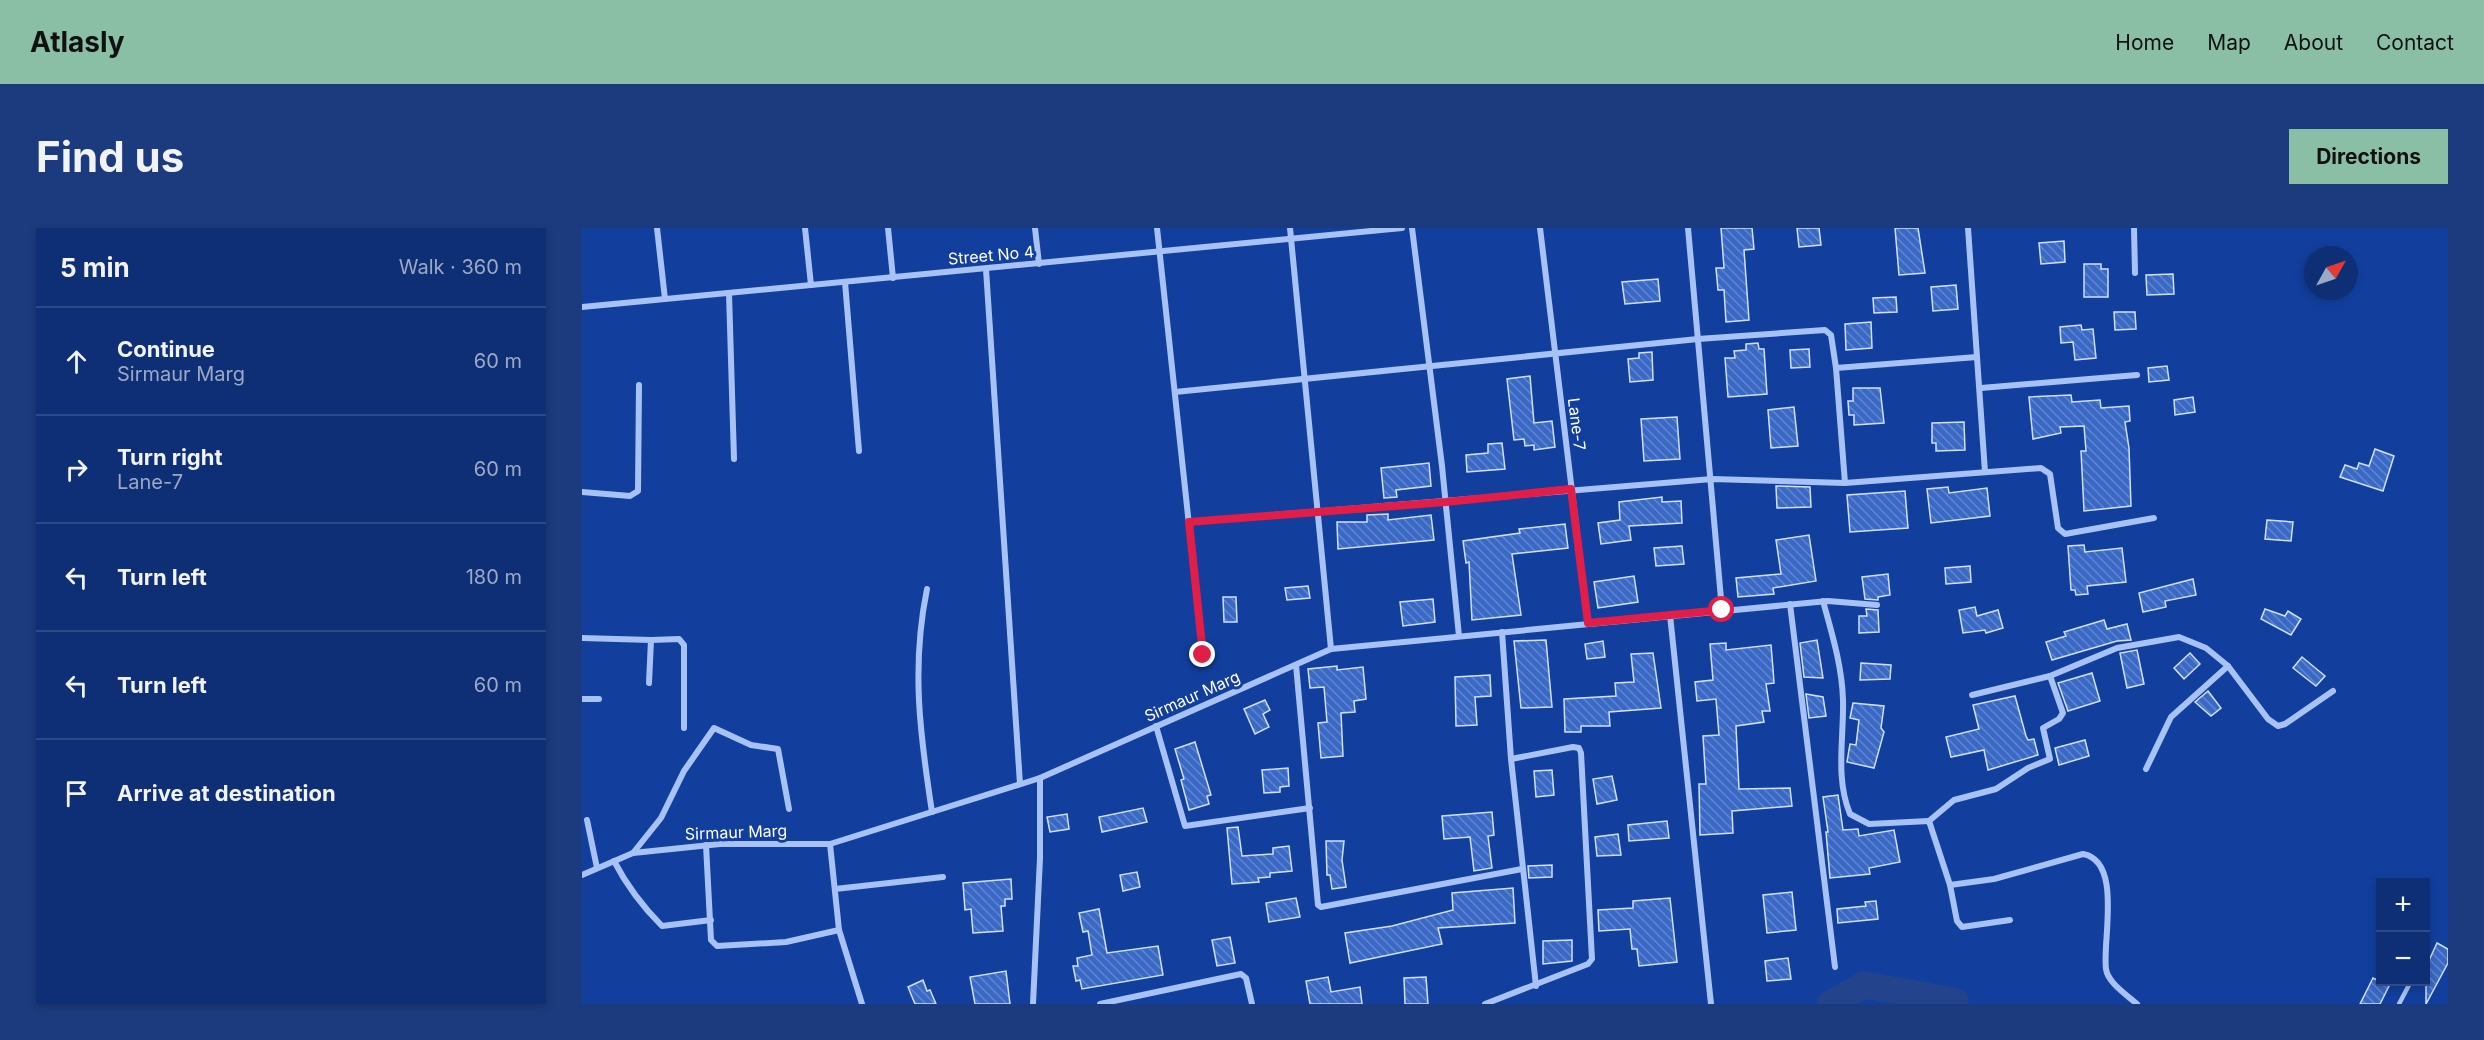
<!DOCTYPE html>
<meta charset="utf-8">
<style>
:root{--surface:#0e2f76;--page:#1c3b7e;--text:#f1f3f6;--muted:#9ba9c5;--line:#2e4a88;--accent:#8abfa5}
body{margin:0;font-family:Inter,sans-serif;background:var(--page);color:var(--text)}
.controls{position:absolute;right:18px;bottom:18px;display:grid;overflow:hidden;border-radius:0px;box-shadow:0 3px 9px #0003}
.controls button{width:54px;height:54px;display:grid;place-items:center;padding:0;border:0;border-bottom:2px solid var(--line);background:var(--surface);color:var(--text);font:30px sans-serif}
.compass{position:absolute;left:1722px;top:18px;width:54px;height:54px;border-radius:50%;background:var(--surface);box-shadow:0 3px 9px #0003;rotate:50deg}
.stop{position:absolute;width:18px;height:18px;margin:-14px;border:4px solid #e11d48;border-radius:50%;background:#fff}
.stop.end{background:#e11d48;border-color:#fff;box-shadow:0 2px 6px #0008}
.list{margin:0;padding:0;list-style:none}
h2{display:flex;justify-content:space-between;align-items:center;height:78px;margin:0;padding:0 24px;font-size:26px}
h2 small{font-size:20px;font-weight:400;color:var(--muted)}
.list li{display:grid;grid-template-columns:39px 1fr auto;gap:18px;align-items:center;box-sizing:border-box;height:108px;padding:0 24px;border-top:2px solid var(--line)}
.list b{display:block;font-size:22px;white-space:nowrap}
.list p{margin:0;font-size:20px;white-space:nowrap;color:var(--muted)}
.list em{font-size:20px;font-style:normal;color:var(--muted)}
.icon{flex:none;width:33px;height:33px;fill:none;stroke:currentColor;stroke-width:2;stroke-linecap:round;stroke-linejoin:round}
.map{position:relative;flex:none;width:1866px;height:776px;overflow:hidden;border-radius:0px}
header{display:flex;align-items:center;gap:36px;box-sizing:border-box;height:84px;padding:0 30px;background:var(--accent);color:#111}
header strong{font-size:28px}
nav{display:flex;gap:33px;margin-inline-start:auto;font-size:21px}
.intro{display:flex;align-items:center;justify-content:space-between;box-sizing:border-box;height:144px;padding:0 36px}
h1{margin:0;font-size:42px}
.button{padding:15px 27px;border-radius:0px;background:var(--accent);color:#111;font-size:21px;font-weight:700}
main{display:flex;gap:36px;padding:0 36px}
aside{flex:1;background:var(--surface);border-radius:0px;box-shadow:0 3px 9px #0003}
.map>svg:first-child{display:block}
.lines{fill:none;stroke-linecap:round;stroke-linejoin:round}
.river{stroke:#23438c;stroke-width:27}
.building{fill:url(#building-back-hatch);stroke:#d1e0fe;stroke-width:1.5}
.lane{stroke:#a8c2f5;stroke-width:4.5}
.street{stroke:#a8c2f5;stroke-width:6}
.route{stroke:#e11d48;stroke-width:8}
.labels{text-anchor:middle;dominant-baseline:central;stroke-width:6;stroke-linejoin:round;paint-order:stroke}
.street-label{font-size:16px;fill:#fff;stroke:#123f9e}
</style>
<header>
<strong>Atlasly</strong>
<nav><a>Home</a><a>Map</a><a>About</a><a>Contact</a></nav>
</header>
<div class="intro"><h1>Find us</h1><a class="button">Directions</a></div>
<main>
<aside>
<h2>5 min<small>Walk · 360 m</small></h2>
<ul class="list">
<li><svg class="icon" aria-label="ahead" viewBox="0 0 24 24"><path d="M12 20V5M6 11l6-6 6 6"/></svg><div><b>Continue</b><p>Sirmaur Marg</p></div><em>60 m</em></li>
<li><svg class="icon" aria-label="right" viewBox="0 0 24 24"><path d="M7 20v-9h11M14 6l5 5-5 5"/></svg><div><b>Turn right</b><p>Lane-7</p></div><em>60 m</em></li>
<li><svg class="icon" aria-label="left" viewBox="0 0 24 24"><path d="M17 20v-9H6M10 6l-5 5 5 5"/></svg><div><b>Turn left</b></div><em>180 m</em></li>
<li><svg class="icon" aria-label="left" viewBox="0 0 24 24"><path d="M17 20v-9H6M10 6l-5 5 5 5"/></svg><div><b>Turn left</b></div><em>60 m</em></li>
<li><svg class="icon" aria-label="arrive" viewBox="0 0 24 24"><path d="M6 21V4h12l-3 4 3 4H6"/></svg><div><b>Arrive at destination</b></div></li>
</ul>
</aside>
<div class="map">
<svg width="1866" height="776" viewBox="0 0 1866 776">
<defs>
<pattern id="building-back-hatch" width="6" height="6" patternUnits="userSpaceOnUse" patternTransform="scale(1.5)"><rect width="6" height="6" fill="#3a68c5"/><path d="M-1 5l2 2M0 0l6 6M5-1l2 2" fill="none" stroke="#6186d1"/></pattern>
</defs>
<rect width="100%" height="100%" fill="#123f9e"/>
<g class="lines">
<path class="river" d="M1248 776 1282 757 1373 773 1372 776"/>
</g>
<g class="building">
<path d="M1139 0H1170L1172 21 1162 22 1167 92 1144 94 1142 62H1136L1134 40H1142Z"/>
<path d="M1215 0H1237L1239 17 1217 19Z"/>
<path d="M1313 0H1336L1343 45 1317 47Z"/>
<path d="M1482 13 1483 34 1459 36 1457 15Z"/>
<path d="M1502 36H1519V41H1526V69H1502Z"/>
<path d="M1591 46 1592 66 1565 67 1564 47Z"/>
<path d="M1076 51 1078 73 1043 76 1040 54Z"/>
<path d="M1374 57 1376 81 1351 83 1349 59Z"/>
<path d="M1314 69 1315 84 1292 85 1291 70Z"/>
<path d="M1532 84H1553L1554 101 1533 102Z"/>
<path d="M1289 94 1290 120 1264 122 1263 96Z"/>
<path d="M1499 97 1500 102 1511 101 1514 130 1493 132 1491 114 1479 115 1478 99Z"/>
<path d="M1176 115 1177 121H1182L1185 166 1146 169 1143 130H1153L1152 123 1164 122V116Z"/>
<path d="M1227 121 1228 139 1209 140 1208 122Z"/>
<path d="M1070 124 1071 152 1048 154 1046 131 1057 130V125Z"/>
<path d="M1585 138 1587 152 1567 154 1566 140Z"/>
<path d="M948 148 952 195 970 193 973 219 952 222V217L943 218 942 211 932 212 925 151Z"/>
<path d="M1271 160H1298L1302 195 1272 197V187H1267L1266 173H1271Z"/>
<path d="M1489 167 1490 174 1518 172 1519 180 1547 178 1548 193 1543 194 1547 220 1549 278 1502 283 1499 223H1504L1502 198 1478 199 1479 205 1451 211 1447 169Z"/>
<path d="M1611 169 1613 184 1593 187 1592 172Z"/>
<path d="M1212 179 1216 218 1189 220 1186 182Z"/>
<path d="M1095 189 1098 231 1062 233 1059 191Z"/>
<path d="M1382 194 1383 222 1354 223V215H1350V195Z"/>
<path d="M920 215 923 241 885 244 884 227 906 225V216Z"/>
<path d="M1793 221 1812 228 1801 263 1758 249 1763 237 1775 241 1777 235 1787 238Z"/>
<path d="M847 235 849 258 814 262 815 269 802 270 799 240Z"/>
<path d="M1194 258 1228 259 1229 279 1195 280Z"/>
<path d="M1366 259 1367 265 1405 260 1408 288 1349 295 1345 261Z"/>
<path d="M1323 263 1326 300 1268 304 1265 267Z"/>
<path d="M1080 269V274L1099 273 1100 295 1047 298 1049 312 1019 316 1016 295 1038 292 1037 274Z"/>
<path d="M806 286V292L849 287 852 312 756 321 755 294H785V287Z"/>
<path d="M1685 292 1711 294 1709 313 1683 311Z"/>
<path d="M983 296 986 320 930 326 939 387 890 392 887 334 884 335 881 313 938 305 937 301Z"/>
<path d="M1227 307 1234 353 1191 360 1192 366 1156 369 1154 350 1199 346 1194 312Z"/>
<path d="M1502 317 1503 324 1540 320 1544 354 1505 358 1506 366 1494 367 1493 362H1489L1486 318Z"/>
<path d="M1100 318 1102 336 1074 338 1072 320Z"/>
<path d="M1388 338 1389 354 1364 356 1363 340Z"/>
<path d="M1306 346 1308 367 1296 369V372L1283 371 1280 349Z"/>
<path d="M1052 348 1056 374 1016 380 1012 354Z"/>
<path d="M1611 351 1614 367 1583 373 1584 379 1561 384 1557 365Z"/>
<path d="M726 358 728 370 705 372 703 360Z"/>
<path d="M641 369H654L655 394H642Z"/>
<path d="M851 371 853 394 821 398 818 374Z"/>
<path d="M1393 379 1395 388 1416 382 1421 400 1404 405 1403 402 1381 405 1377 382Z"/>
<path d="M1284 381 1296 382 1297 404 1277 405V388H1285Z"/>
<path d="M1683 381 1703 388 1706 383 1719 391 1709 407 1679 391Z"/>
<path d="M1522 392 1525 401 1545 396 1549 412 1535 413 1470 432 1464 414 1484 408 1482 404Z"/>
<path d="M964 412 970 479 939 480 932 413Z"/>
<path d="M1235 412 1241 450 1222 449 1218 415Z"/>
<path d="M1021 413 1023 429 1005 431 1003 416Z"/>
<path d="M1144 415V422L1189 417 1191 441 1192 455 1184 456 1188 483H1180L1182 494 1154 498 1157 561 1208 560 1210 578 1150 583 1151 605 1118 607 1117 556H1124L1121 508 1137 507 1134 471 1115 473 1113 454 1131 452 1128 416Z"/>
<path d="M1555 422 1562 456 1545 460 1538 425Z"/>
<path d="M1071 425 1079 480 1027 484 1028 498H999V504H983L982 471 1034 468 1033 455 1052 454 1049 426Z"/>
<path d="M1608 425 1618 436 1602 451 1592 440Z"/>
<path d="M1720 429 1743 448 1734 458 1711 440Z"/>
<path d="M1279 435 1309 437 1308 451 1278 452Z"/>
<path d="M755 438V442L781 439 784 471 772 473 773 484 759 485 761 528 739 530 736 495 745 494 742 459 728 460 726 441Z"/>
<path d="M1510 445 1518 473 1486 483 1476 455Z"/>
<path d="M908 447 909 468 893 469 895 497 874 498 873 449Z"/>
<path d="M1626 463 1639 480 1629 488 1613 474Z"/>
<path d="M1224 466 1241 469 1244 488 1227 490Z"/>
<path d="M1433 468 1444 508 1446 512 1452 511 1456 527 1406 542 1402 522 1369 529 1364 509 1397 501 1391 477Z"/>
<path d="M683 472 688 482 681 486 687 499 673 506 662 481Z"/>
<path d="M1271 475 1302 478 1299 500 1302 504 1292 540 1265 534 1268 516 1274 517 1277 492 1268 490Z"/>
<path d="M1503 512 1507 528 1477 537 1473 520Z"/>
<path d="M613 514 629 567 625 568 627 576 607 582 599 552 602 551 593 521Z"/>
<path d="M706 540 707 558 698 559V564L682 565 680 542Z"/>
<path d="M970 542 972 567 954 569 952 543Z"/>
<path d="M1030 548 1035 572 1015 576 1011 551Z"/>
<path d="M1256 567 1261 602 1276 601 1277 608 1312 602 1318 634 1287 640 1288 646 1248 650 1244 604H1246L1241 569Z"/>
<path d="M561 580 565 594 520 604 517 589Z"/>
<path d="M910 584 912 607 906 608 910 640 892 643 888 609 862 611 860 588Z"/>
<path d="M485 586 487 601 468 604 465 589Z"/>
<path d="M1085 593 1087 610 1047 613 1046 597Z"/>
<path d="M656 599 660 628 691 626V620L707 618 710 643 688 645V649L676 650 677 654 650 656 645 600Z"/>
<path d="M1036 606 1039 627 1015 628 1013 609Z"/>
<path d="M744 613H762L760 632 764 659 750 661 748 647H745Z"/>
<path d="M970 637V649L947 650 946 638Z"/>
<path d="M555 644 558 659 541 663 538 647Z"/>
<path d="M429 651 430 671H423V678H419L421 703 391 705 389 681 383 682 381 655Z"/>
<path d="M931 660 933 695 856 700 860 716 768 735 763 705 810 698 871 682 870 665Z"/>
<path d="M1210 664 1214 702 1185 705 1181 667Z"/>
<path d="M714 670 718 689 687 694 684 675Z"/>
<path d="M1088 670 1095 734 1057 738 1055 721H1050L1048 701 1017 703 1016 682 1051 680V673Z"/>
<path d="M1294 673 1296 691 1256 695 1255 681 1284 678 1283 674Z"/>
<path d="M517 681 525 725 576 718 581 747 500 761 498 752 494 753 491 738H496L495 730 510 727 506 703 501 704 497 685Z"/>
<path d="M648 709 653 735 635 738 630 712Z"/>
<path d="M990 712V733L961 736V713Z"/>
<path d="M1855 715 1866 721V735L1844 776V739Z"/>
<path d="M1206 730 1209 751 1185 753 1183 733Z"/>
<path d="M424 743 428 776H393L388 749Z"/>
<path d="M746 749 749 764 778 759 780 776H728L724 753Z"/>
<path d="M844 749 846 776H823L822 750Z"/>
<path d="M1791 750 1807 758 1798 776H1778Z"/>
<path d="M341 752 345 763 348 762 354 776H333L326 759Z"/>
</g>
<g class="lines">
<path class="lane" d="M1817 776 1827 757"/>
<g class="street">
<path d="M75 0 83 71"/>
<path d="M223 0 229 57"/>
<path d="M306 0 311 50"/>
<path d="M453 0 457 36"/>
<path d="M575 0 621 427"/>
<path d="M708 0 749 421"/>
<path d="M830 0 860 238 877 408"/>
<path d="M958 0 1006 395"/>
<path d="M1106 0 1140 382"/>
<path d="M1386 0 1403 244"/>
<path d="M1552 0 1553 45"/>
<path d="M404 41 438 556"/>
<path d="M263 54 277 223"/>
<path d="M147 65 152 231"/>
<path d="M0 79 820 0"/>
<path d="M1254 140 1263 255"/>
<path d="M1399 160 1555 147"/>
<path d="M593 164 1116 111 1243 102 1249 107 1254 140 1395 129"/>
<path d="M0 264 48 268 56 263 57 157"/>
<path d="M607 294 1130 251 1263 255 1459 240 1468 246 1476 300 1483 306 1572 290"/>
<path d="M345 361C329 439 338 506 350 584"/>
<path d="M1241 373C1250 406 1260 438 1261 472 1262 510 1253 550 1268 586L1287 596 1347 593 1368 657 1412 651 1501 626C1541 633 1520 714 1524 741 1526 755 1545 767 1555 776"/>
<path d="M1208 376 1253 739"/>
<path d="M1088 387 1129 776"/>
<path d="M920 404 929 531 954 758"/>
<path d="M0 410 69 412 67 455"/>
<path d="M69 412 97 411 102 417V500"/>
<path d="M714 437 736 677 739 679 940 641"/>
<path d="M1468 448 1535 420 1597 409 1624 420 1646 438 1686 491 1696 498 1703 496 1751 463"/>
<path d="M0 471H17"/>
<path d="M574 498 603 598 728 580"/>
<path d="M1564 541 1589 489 1646 438"/>
<path d="M5 592 15 640"/>
<path d="M1347 593 1372 572 1414 561 1446 540 1468 531 1461 500 1477 491 1481 485 1468 448 1390 467"/>
<path d="M248 616 257 702 280 776"/>
<path d="M124 617 129 712 135 718 204 714 257 702"/>
<path d="M51 625 79 590 102 543 132 500 169 517 196 521 207 581"/>
<path d="M32 633C45 658 60 678 80 698L129 692"/>
<path d="M0 647 51 625 138 616H248L458 550 749 421 1246 373 1295 377"/>
<path d="M1368 657 1375 693 1380 699 1428 692"/>
<path d="M253 661 361 649"/>
<path d="M451 776 458 630V550"/>
<path d="M518 776 659 746 664 750 670 776"/>
<path d="M903 776 1006 736 1010 731 999 525 997 520 991 519 929 531"/>
</g>
</g>
<g class="lines">
<path class="route" d="M621 427 607 294 864 274 989 261 1006 395 1140 382"/>
</g>
<g class="labels">
<g class="street-label">
<text transform="translate(409 27) rotate(-5)">Street No 4</text>
<text transform="translate(995 196) rotate(83)">Lane-7</text>
<text transform="translate(610 468) rotate(-24)">Sirmaur Marg</text>
<text transform="translate(154 604) rotate(-2)">Sirmaur Marg</text>
</g>
</g>
</svg>
<div class="controls">
<button>+</button>
<button>−</button>
</div>
<svg class="compass" viewBox="-18 -18 36 36"><path d="M0-13l5 13h-10z" fill="#e53935"/><path d="M0 13l5-13h-10z" fill="#9ba9c5"/></svg>
<div class="stop" style="left:1140px;top:382px"></div>
<div class="stop end" style="left:621px;top:427px"></div>
</div>
</main>
